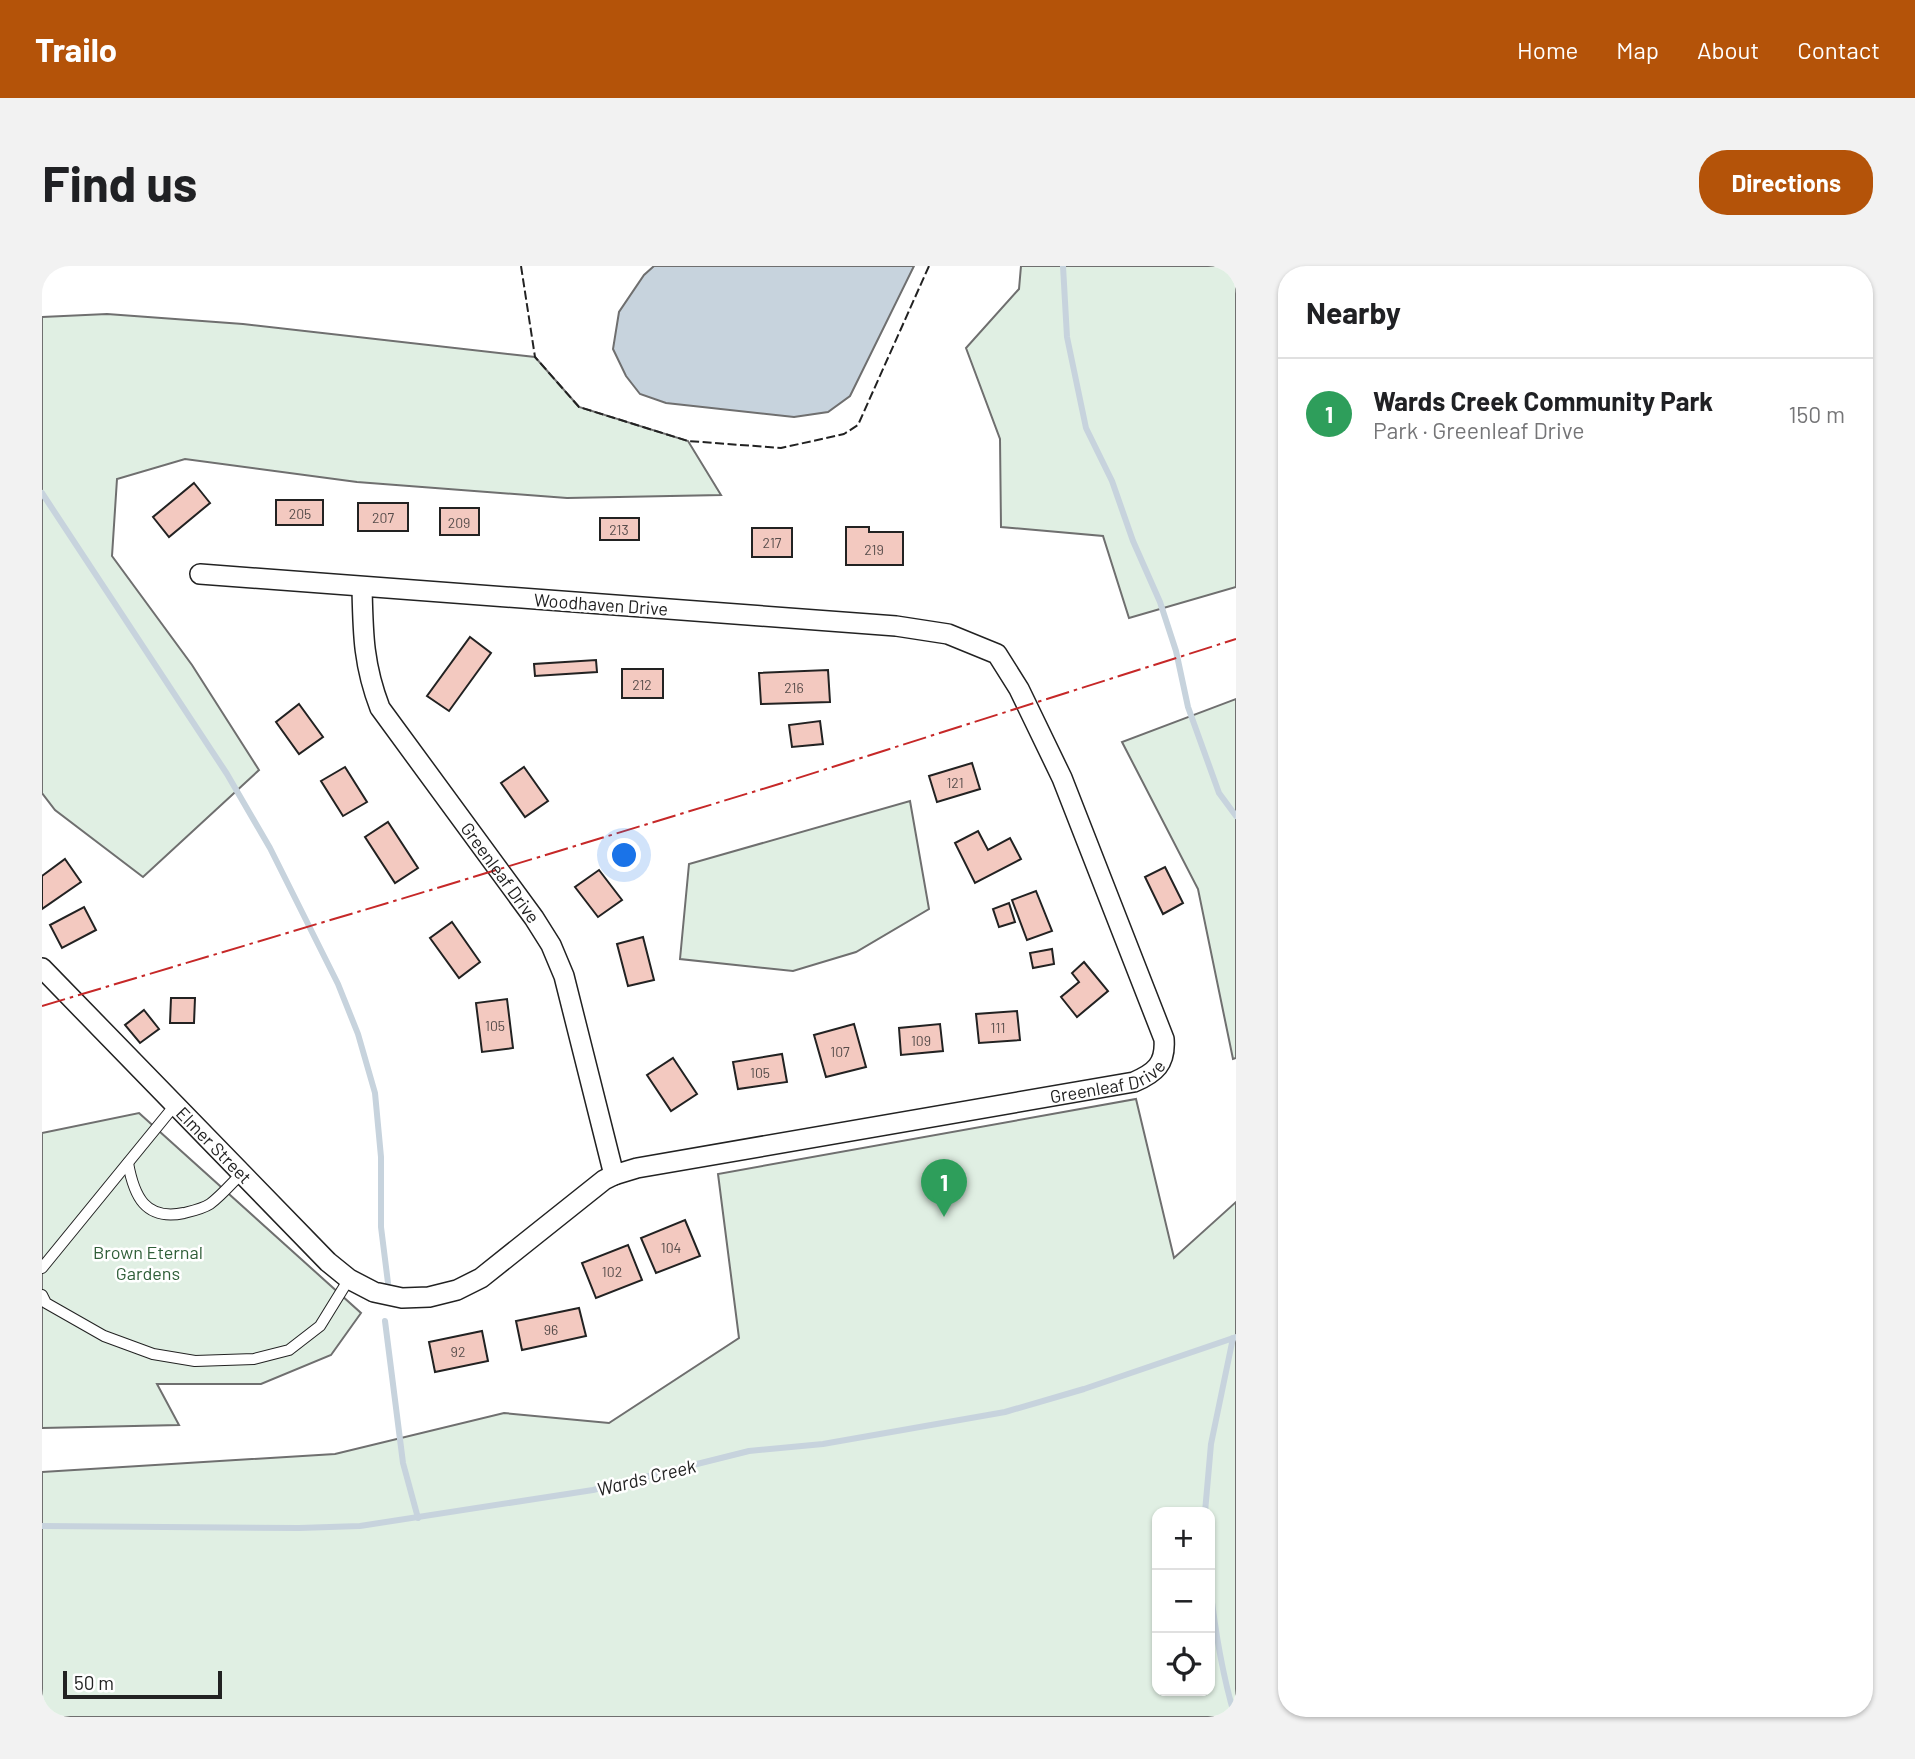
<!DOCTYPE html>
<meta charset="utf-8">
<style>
:root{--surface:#fff;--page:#f2f2f2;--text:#202124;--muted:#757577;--line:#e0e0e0;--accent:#b45309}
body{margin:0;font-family:Barlow,sans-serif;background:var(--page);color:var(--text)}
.controls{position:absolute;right:21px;bottom:21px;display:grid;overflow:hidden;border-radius:14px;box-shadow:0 2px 5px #0004}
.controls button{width:63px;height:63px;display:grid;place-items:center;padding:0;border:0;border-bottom:2px solid var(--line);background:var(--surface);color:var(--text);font:35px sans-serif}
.scale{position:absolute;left:21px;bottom:18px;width:159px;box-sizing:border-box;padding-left:7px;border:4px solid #222;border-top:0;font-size:19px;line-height:24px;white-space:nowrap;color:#222;-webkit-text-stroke:5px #fff;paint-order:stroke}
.you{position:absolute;left:583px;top:590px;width:24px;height:24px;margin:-18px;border:5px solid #fff;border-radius:50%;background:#1a73e8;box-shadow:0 0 0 10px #1a73e833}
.badge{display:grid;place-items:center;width:46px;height:46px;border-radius:50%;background:var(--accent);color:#fff;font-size:23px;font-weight:700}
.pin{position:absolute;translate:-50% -58px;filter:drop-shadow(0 2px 4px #0008)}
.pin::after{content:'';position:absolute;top:37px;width:24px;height:21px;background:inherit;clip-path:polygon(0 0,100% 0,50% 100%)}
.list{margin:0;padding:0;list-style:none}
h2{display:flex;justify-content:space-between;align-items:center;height:91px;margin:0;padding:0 28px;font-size:30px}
h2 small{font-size:23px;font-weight:400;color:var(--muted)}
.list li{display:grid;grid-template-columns:46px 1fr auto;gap:21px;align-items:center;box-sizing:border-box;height:112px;padding:0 28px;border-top:2px solid var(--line)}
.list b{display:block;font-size:26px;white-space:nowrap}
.list p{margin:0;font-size:23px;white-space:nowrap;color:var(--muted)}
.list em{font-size:23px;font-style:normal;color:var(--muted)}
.icon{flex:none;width:38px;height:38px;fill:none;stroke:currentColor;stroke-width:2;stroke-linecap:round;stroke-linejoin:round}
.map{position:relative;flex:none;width:1194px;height:1451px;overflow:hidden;border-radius:28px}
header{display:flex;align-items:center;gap:42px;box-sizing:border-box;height:98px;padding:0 35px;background:var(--accent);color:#fff}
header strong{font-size:33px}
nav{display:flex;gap:38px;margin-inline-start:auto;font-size:24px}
.intro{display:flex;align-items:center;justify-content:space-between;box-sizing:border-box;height:168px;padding:0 42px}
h1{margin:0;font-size:49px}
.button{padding:18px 32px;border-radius:28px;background:var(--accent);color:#fff;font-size:24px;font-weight:700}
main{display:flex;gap:42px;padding:0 42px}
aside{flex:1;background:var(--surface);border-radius:28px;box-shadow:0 2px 5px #0004}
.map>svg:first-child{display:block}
.green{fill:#e0efe3;stroke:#6f6f6f;stroke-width:2;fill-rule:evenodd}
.water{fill:#c7d3dd;stroke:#6f6f6f;stroke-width:2}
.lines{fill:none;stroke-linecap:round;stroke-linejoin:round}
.stream{stroke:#c7d3dd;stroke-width:6}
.building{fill:#f3c9c0;stroke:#222;stroke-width:2}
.lane-casing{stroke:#222;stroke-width:12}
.street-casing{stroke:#222;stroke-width:22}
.lane{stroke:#fff;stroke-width:10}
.street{stroke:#fff;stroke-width:19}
.fence{stroke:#222;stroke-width:2;stroke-dasharray:9 3.5;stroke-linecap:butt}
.power{stroke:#c62828;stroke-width:2;stroke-dasharray:24 5 3.5 5;stroke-linecap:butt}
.labels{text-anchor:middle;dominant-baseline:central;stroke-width:5;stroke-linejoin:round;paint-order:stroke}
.number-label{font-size:14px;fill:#564c4a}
.street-label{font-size:18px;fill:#222;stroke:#fff}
.park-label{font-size:18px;fill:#2f5e38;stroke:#fff}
.water-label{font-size:19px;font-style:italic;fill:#222;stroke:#fff}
</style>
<header>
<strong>Trailo</strong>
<nav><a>Home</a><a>Map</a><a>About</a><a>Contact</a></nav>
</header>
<div class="intro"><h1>Find us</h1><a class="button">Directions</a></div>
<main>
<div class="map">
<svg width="1194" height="1451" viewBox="0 0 1194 1451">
<rect width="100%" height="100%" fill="#fff"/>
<g class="green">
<path d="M979 0H1194V321L1087 352 1061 270 959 261 958 173 924 82 977 23Z"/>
<path d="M65 48 201 58 493 91 537 141 646 175 679 229 525 232 315 216 143 193 75 213 70 290 150 399 217 504 101 611 13 544 0 527V51Z"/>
<path d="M1194 433V792L1191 793 1156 623 1080 476Z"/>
<path d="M868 535 887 643 814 686 751 705 638 693 647 598Z"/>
<path d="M1094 833 1132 992 1194 936V1451H0V1206L293 1188 462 1147 567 1157 697 1072 676 908ZM1115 1246H1168V1425H1115Z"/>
<path d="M97 847 319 1047 289 1089 219 1118H115L137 1159 0 1162V867Z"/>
</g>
<path class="water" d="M612 0H872L808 130 786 146 752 151 624 137 598 128 584 110 571 83 577 46 602 9Z"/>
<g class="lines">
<g class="stream">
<path d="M1021 0 1025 71 1044 162 1070 215 1091 275 1118 336 1134 385 1146 441 1177 527 1194 550"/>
<path d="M0 227 185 508 228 582 296 718 316 768 333 827 339 891V961L346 1017"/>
<path d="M343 1055 361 1197 376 1252"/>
<path d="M1163 1246 1169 1178 1191 1072"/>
<path d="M0 1260 257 1262 318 1260 551 1224 707 1185 781 1178 963 1146 1042 1123 1194 1071"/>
<path d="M1168 1319C1173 1364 1180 1408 1193 1451"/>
</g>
</g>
<g class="building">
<path d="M152 217 168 237 127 271 111 251Z"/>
<rect x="234" y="234" width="47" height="25"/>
<rect x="316" y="237" width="50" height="28"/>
<rect x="398" y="242" width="39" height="27"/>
<rect x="558" y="252" width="39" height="22"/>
<path d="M804 261H827V266H861V299H804Z"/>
<rect x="710" y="262" width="40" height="29"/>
<path d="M428 371 449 387 407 445 385 430Z"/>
<path d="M554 394 555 406 493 410 492 398Z"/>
<rect x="580" y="403" width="41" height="29"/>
<path d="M786 404 788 436 719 438 717 407Z"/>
<path d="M257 438 281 471 257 488 234 456Z"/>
<path d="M778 455 781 478 750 481 747 459Z"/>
<path d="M930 497 938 523 895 536 887 510Z"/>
<path d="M303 501 325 536 301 550 279 515Z"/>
<path d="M482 501 506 535 483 551 459 517Z"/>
<path d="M346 556 376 602 353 617 323 571Z"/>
<path d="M936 565 946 584 968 572 979 593 933 617 913 577Z"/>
<path d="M23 593 39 616 0 643V610Z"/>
<path d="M1123 601 1141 637 1121 648 1103 611Z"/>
<path d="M557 604 580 634 556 651 533 621Z"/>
<path d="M994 625 1010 665 985 674 970 634Z"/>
<path d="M967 637 973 656 957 661 951 643Z"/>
<path d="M42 641 54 664 20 682 8 659Z"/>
<path d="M410 656 438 696 417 712 388 672Z"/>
<path d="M601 671 612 714 586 720 575 678Z"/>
<path d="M1010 683 1012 698 991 702 988 687Z"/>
<path d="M1042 696 1066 725 1035 751 1019 731 1037 716 1030 707Z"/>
<path d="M129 732H153L152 757H128Z"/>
<path d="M465 733 471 782 440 786 434 737Z"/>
<path d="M102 744 117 763 98 777 83 759Z"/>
<path d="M975 745 978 774 937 777 934 748Z"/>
<path d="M812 758 824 801 784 811 772 769Z"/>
<path d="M898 758 901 785 859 789 857 762Z"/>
<path d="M740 788 745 816 696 823 691 796Z"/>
<path d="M631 792 655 828 629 845 605 809Z"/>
<path d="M643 954 658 990 614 1007 599 972Z"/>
<path d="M586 979 600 1014 554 1032 540 997Z"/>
<path d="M537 1042 544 1070 480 1084 474 1055Z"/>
<path d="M440 1065 446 1095 393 1106 387 1076Z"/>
</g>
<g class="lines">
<g class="lane-casing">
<g id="lane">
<path d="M86 897C92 930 103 955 142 947 150 945 160 943 168 938 179 930 190 917 200 907"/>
<path d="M0 1002 133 839"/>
<path d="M0 1029 4 1037 62 1070 111 1088 153 1095 212 1093 247 1084 278 1060 307 1013"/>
</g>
</g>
<g class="street-casing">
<g id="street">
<path id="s1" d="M320 321C321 366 321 398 338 442L492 652 509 679 522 710 572 909"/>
<path id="s2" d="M0 702 286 996 307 1013 332 1026 360 1032 387 1031 415 1024 439 1012 562 914 572 909 595 902 1092 816C1113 807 1124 798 1122 773L1020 512 977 423 955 388 906 368 854 360 158 308"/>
</g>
</g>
<use href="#lane" class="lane"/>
<use href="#street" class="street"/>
<path class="fence" d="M479 0 493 91 537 141 646 175 739 182 802 168 816 159 887 0"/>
<path class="power" d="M0 740 359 633 737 518 1194 373"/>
</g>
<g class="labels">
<g class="number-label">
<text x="258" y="247">205</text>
<text x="341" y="251">207</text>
<text x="417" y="256">209</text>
<text x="577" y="263">213</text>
<text x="730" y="276">217</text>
<text x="832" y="283">219</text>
<text x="600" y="418">212</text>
<text x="752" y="421">216</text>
<text x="913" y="516">121</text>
<text x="453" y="759">105</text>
<text x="956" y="761">111</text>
<text x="879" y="774">109</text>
<text x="798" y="785">107</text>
<text x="718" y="806">105</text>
<text x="629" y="981">104</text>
<text x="570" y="1005">102</text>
<text x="509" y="1063">96</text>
<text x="416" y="1085">92</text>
</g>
<g class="street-label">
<text transform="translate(559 338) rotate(4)">Woodhaven Drive</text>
<text stroke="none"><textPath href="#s1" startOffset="327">Greenleaf Drive</textPath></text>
<text stroke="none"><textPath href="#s2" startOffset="1248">Greenleaf Drive</textPath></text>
<text stroke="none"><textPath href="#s2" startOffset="247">Elmer Street</textPath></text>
</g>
<g class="park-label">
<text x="106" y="986">Brown Eternal<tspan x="106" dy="21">Gardens</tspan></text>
</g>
<g class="water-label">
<text transform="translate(604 1211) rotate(-14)">Wards Creek</text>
</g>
</g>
</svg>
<div class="controls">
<button>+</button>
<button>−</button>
<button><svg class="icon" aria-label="locate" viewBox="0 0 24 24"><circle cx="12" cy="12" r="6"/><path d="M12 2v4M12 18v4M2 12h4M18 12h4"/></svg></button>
</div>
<div class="scale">50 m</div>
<div class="you"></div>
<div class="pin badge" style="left:902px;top:951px;background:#2e9e5b">1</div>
</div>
<aside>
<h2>Nearby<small></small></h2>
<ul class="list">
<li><span class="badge" style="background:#2e9e5b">1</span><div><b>Wards Creek Community Park</b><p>Park · Greenleaf Drive</p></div><em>150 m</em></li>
</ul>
</aside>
</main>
